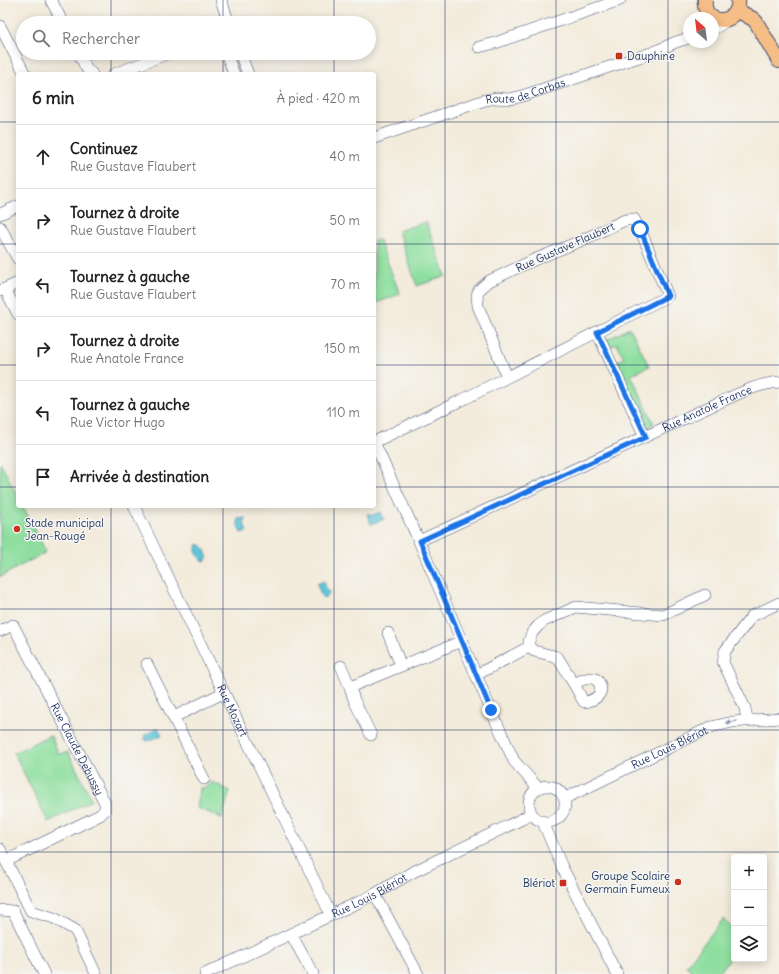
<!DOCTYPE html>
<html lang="fr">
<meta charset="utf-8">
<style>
:root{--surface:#fff;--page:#f2f2f2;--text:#222;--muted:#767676;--line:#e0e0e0}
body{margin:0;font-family:Delius,sans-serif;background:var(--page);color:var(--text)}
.controls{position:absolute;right:12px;bottom:12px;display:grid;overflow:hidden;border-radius:4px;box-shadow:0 2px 10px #0003}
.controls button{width:36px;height:36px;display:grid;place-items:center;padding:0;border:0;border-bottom:1px solid var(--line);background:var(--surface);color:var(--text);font:20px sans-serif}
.compass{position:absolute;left:683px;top:12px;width:36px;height:36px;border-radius:50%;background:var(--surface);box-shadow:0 2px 10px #0003;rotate:332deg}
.stop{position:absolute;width:12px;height:12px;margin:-9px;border:3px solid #1a73e8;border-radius:50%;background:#fff}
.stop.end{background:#1a73e8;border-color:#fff;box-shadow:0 1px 4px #0008}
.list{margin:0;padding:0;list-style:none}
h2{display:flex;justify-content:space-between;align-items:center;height:52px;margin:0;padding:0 16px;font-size:17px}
h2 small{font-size:13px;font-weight:400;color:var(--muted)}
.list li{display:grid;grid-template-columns:26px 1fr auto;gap:12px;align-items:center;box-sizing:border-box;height:64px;padding:0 16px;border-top:1px solid var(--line)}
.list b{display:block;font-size:15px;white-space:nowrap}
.list p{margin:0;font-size:13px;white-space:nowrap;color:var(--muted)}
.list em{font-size:13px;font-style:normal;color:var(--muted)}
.icon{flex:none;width:22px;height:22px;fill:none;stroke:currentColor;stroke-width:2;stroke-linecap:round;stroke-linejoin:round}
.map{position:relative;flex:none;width:779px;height:974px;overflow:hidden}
.search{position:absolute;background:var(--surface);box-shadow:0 2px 10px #0003;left:16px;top:16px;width:360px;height:44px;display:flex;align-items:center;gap:10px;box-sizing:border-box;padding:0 14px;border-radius:22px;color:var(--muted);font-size:15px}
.panel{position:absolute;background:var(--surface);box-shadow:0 2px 10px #0003;left:16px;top:72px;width:360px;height:436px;border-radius:4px}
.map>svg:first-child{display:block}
.green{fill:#8edf9f;stroke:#54877e}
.water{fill:#5fc8da;stroke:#3d7c9c}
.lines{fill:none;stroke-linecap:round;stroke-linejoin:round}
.minor-casing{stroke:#3b4b71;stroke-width:12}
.major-casing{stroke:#3b4b71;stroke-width:16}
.minor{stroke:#fff;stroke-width:11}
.major{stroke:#f6be87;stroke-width:14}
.oneway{fill:#8d97ae}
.route{stroke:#1a73e8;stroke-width:5}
.grid{fill:none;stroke:#1b2f5e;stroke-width:1;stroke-opacity:0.55}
.poi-dot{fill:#c8321e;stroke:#f6f6f2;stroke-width:1.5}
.labels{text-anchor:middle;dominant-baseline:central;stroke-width:3;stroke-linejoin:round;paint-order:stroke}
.poi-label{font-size:11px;fill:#1b2f5e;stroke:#f6f6f2;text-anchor:start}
.street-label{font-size:11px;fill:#1b2f5e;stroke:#f6f6f2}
</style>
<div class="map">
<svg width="779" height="974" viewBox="0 0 779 974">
<rect width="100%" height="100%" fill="#f6f6f2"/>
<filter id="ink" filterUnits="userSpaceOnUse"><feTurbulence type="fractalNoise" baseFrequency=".025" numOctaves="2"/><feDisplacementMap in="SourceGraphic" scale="8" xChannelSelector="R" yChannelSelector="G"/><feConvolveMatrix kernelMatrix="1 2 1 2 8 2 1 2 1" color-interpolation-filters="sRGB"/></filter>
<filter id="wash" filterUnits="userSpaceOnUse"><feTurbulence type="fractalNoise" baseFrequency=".012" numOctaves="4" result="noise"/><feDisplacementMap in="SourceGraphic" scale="16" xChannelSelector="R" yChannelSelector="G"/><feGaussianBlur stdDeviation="0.9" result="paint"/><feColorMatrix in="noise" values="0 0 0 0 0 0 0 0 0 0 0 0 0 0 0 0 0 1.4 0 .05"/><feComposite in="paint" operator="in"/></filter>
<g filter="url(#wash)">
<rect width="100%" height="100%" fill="#f3ebdb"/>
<g class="green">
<path d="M426 222 446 276 417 286 398 231Z"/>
<path d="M379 240 400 294 374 304V241Z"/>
<path d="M630 328 649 366 631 375 654 424 649 426 642 421 616 362 624 358 617 344 609 347 606 340Z"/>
<path d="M0 462 18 497V506H23L46 552 0 577Z"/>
<path d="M50 735 59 754 68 752 92 800 48 822 14 753Z"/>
<path d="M212 782 230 791 222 818 197 808 200 788 207 787Z"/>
<path d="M723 919 734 928V954L718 974H695L686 966Z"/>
</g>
<g class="water">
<path d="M381 512 384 519 371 524 367 514 369 513 370 516Z"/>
<path d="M245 518 244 523 247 531 241 533 238 525V519Z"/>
<path d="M197 545H201C204 548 208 555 207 559L205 561 201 560C198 555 194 550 197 545Z"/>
<path d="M324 581 327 591H329V593L328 596 323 598 322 597 317 584Z"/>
<path d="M158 728 162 735 148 741 144 739 145 735Z"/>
</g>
</g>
<g filter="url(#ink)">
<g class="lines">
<g class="minor-casing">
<g id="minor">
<path d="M51 0 63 23"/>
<path d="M221 0 229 23"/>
<path d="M0 26 25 74"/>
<path d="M713 29 719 26 727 20"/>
<path d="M479 47 495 43 620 0"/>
<path d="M78 53 87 69 92 74"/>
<path d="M226 53 234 74"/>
<path d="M240 53 248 74"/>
<path d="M114 74 169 53"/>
<path id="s1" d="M374 138 485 100 497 98 509 99 519 97 654 52 676 42 689 38"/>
<path d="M0 214 18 206"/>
<path d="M0 227 18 259"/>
<path d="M5 289 18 314"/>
<path d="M0 291 18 283"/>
<path d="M597 332 645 437"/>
<path d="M374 442 462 400 668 296 640 229 634 219 625 220 578 242 536 259 489 281 479 290 477 295 478 306 507 377"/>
<path d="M374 442 419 541 491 710 514 761 538 788"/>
<path id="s2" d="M134 506 331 915"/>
<path id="s3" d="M419 541 718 403C738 394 757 384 779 382"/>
<path id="s4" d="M0 631 13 625 105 803V810L100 815 6 861"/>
<path d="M388 633 401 666"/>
<path d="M147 664 204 779"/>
<path d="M341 666 350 687 354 700 371 735"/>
<path d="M476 675 529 647"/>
<path d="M574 684C585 678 599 672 601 690 599 698 592 701 584 702L582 699 574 684 558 658 554 656 534 651 529 647V641L532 633 538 626 544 621 576 607 663 615 705 595"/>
<path d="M350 687 462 641"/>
<path d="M174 717 223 693"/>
<path d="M747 720 745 708 723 662 725 651 752 616 779 603"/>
<circle cx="547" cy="804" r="18"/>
<path id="s5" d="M565 798 578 792 711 727 733 722 779 718"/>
<path d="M543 822 562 867 617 974"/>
<path d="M0 849 31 911 54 918 75 930 96 974"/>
<path d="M375 894 418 974"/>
<path d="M0 910 13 911 44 974"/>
<path d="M291 934 313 974"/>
<path id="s6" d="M205 974 359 902 375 894 411 873 522 819 531 813"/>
</g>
</g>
<g class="major-casing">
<g id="major">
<path d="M705 0C704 8 706 13 712 18"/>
<path d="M737 10 753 19 756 22 779 61"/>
<path d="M713 18C726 24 740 15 738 0"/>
</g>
</g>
<use href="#minor" class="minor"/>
<use href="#major" class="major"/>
</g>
<defs><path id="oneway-solid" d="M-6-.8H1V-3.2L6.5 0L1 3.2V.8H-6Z"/></defs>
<use class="oneway" href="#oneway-solid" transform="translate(731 722) rotate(171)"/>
</g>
<g class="lines" filter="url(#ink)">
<path class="route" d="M491 710 420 541 646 437 597 332 668 296 640 229"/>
</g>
<path class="grid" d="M111 0V23M223 0V23M334 0V23M445 0V974M556 0V974M668 0V974M111 53V74M223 53V74M334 53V74M0 122H18M374 122H779M0 244H18M374 244H779M0 365H18M374 365H779M0 487H18M374 487H779M111 506V974M223 506V974M334 506V974M0 609H779M0 730H779M0 852H779"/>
<g class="poi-dot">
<rect x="615" y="52" width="8" height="8" rx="2"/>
<circle cx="17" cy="529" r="4"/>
<circle cx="678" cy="882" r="4"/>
<rect x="559" y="879" width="8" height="8" rx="2"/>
</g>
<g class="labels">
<g class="poi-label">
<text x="627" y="56">Dauphine</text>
<text x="25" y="523">Stade municipal<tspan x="25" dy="13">Jean-Rougé</tspan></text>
<text x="670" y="876" text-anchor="end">Groupe Scolaire<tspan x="670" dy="13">Germain Fumeux</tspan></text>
<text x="555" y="883" text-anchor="end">Blériot</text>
</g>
<g class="street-label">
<text stroke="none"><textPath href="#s1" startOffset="159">Route de Corbas</textPath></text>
<text transform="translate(565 247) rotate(-24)">Rue Gustave Flaubert</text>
<text stroke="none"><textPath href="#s3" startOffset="317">Rue Anatole France</textPath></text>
<text stroke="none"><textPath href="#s2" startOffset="227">Rue Mozart</textPath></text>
<text stroke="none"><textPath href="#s5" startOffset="116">Rue Louis Blériot</textPath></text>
<text stroke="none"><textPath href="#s4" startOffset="154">Rue Claude Debussy</textPath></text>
<text stroke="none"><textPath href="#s6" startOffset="182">Rue Louis Blériot</textPath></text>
</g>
</g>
</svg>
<div class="controls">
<button>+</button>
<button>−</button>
<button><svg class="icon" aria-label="layers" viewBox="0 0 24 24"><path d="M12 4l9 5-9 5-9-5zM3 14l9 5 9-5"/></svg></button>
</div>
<svg class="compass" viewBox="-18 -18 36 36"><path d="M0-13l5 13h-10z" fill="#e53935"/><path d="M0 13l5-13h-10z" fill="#767676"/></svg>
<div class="stop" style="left:640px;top:229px"></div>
<div class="stop end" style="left:491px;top:710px"></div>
<div class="search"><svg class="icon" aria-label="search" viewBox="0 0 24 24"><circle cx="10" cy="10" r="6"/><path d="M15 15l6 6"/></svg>Rechercher</div>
<section class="panel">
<h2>6 min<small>À pied · 420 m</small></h2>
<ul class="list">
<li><svg class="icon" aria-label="ahead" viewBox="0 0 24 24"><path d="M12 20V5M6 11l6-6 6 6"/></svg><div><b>Continuez</b><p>Rue Gustave Flaubert</p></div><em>40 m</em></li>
<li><svg class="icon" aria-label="right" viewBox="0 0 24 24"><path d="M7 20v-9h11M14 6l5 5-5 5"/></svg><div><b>Tournez à droite</b><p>Rue Gustave Flaubert</p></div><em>50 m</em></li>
<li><svg class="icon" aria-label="left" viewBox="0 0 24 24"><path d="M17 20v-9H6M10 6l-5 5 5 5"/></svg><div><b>Tournez à gauche</b><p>Rue Gustave Flaubert</p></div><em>70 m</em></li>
<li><svg class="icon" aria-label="right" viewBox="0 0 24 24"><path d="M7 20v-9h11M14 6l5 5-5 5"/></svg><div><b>Tournez à droite</b><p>Rue Anatole France</p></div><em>150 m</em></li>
<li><svg class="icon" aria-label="left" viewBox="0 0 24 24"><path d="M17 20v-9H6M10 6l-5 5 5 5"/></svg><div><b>Tournez à gauche</b><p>Rue Victor Hugo</p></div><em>110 m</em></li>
<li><svg class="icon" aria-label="arrive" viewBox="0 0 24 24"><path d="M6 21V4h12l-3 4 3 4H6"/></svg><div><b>Arrivée à destination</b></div></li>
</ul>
</section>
</div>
